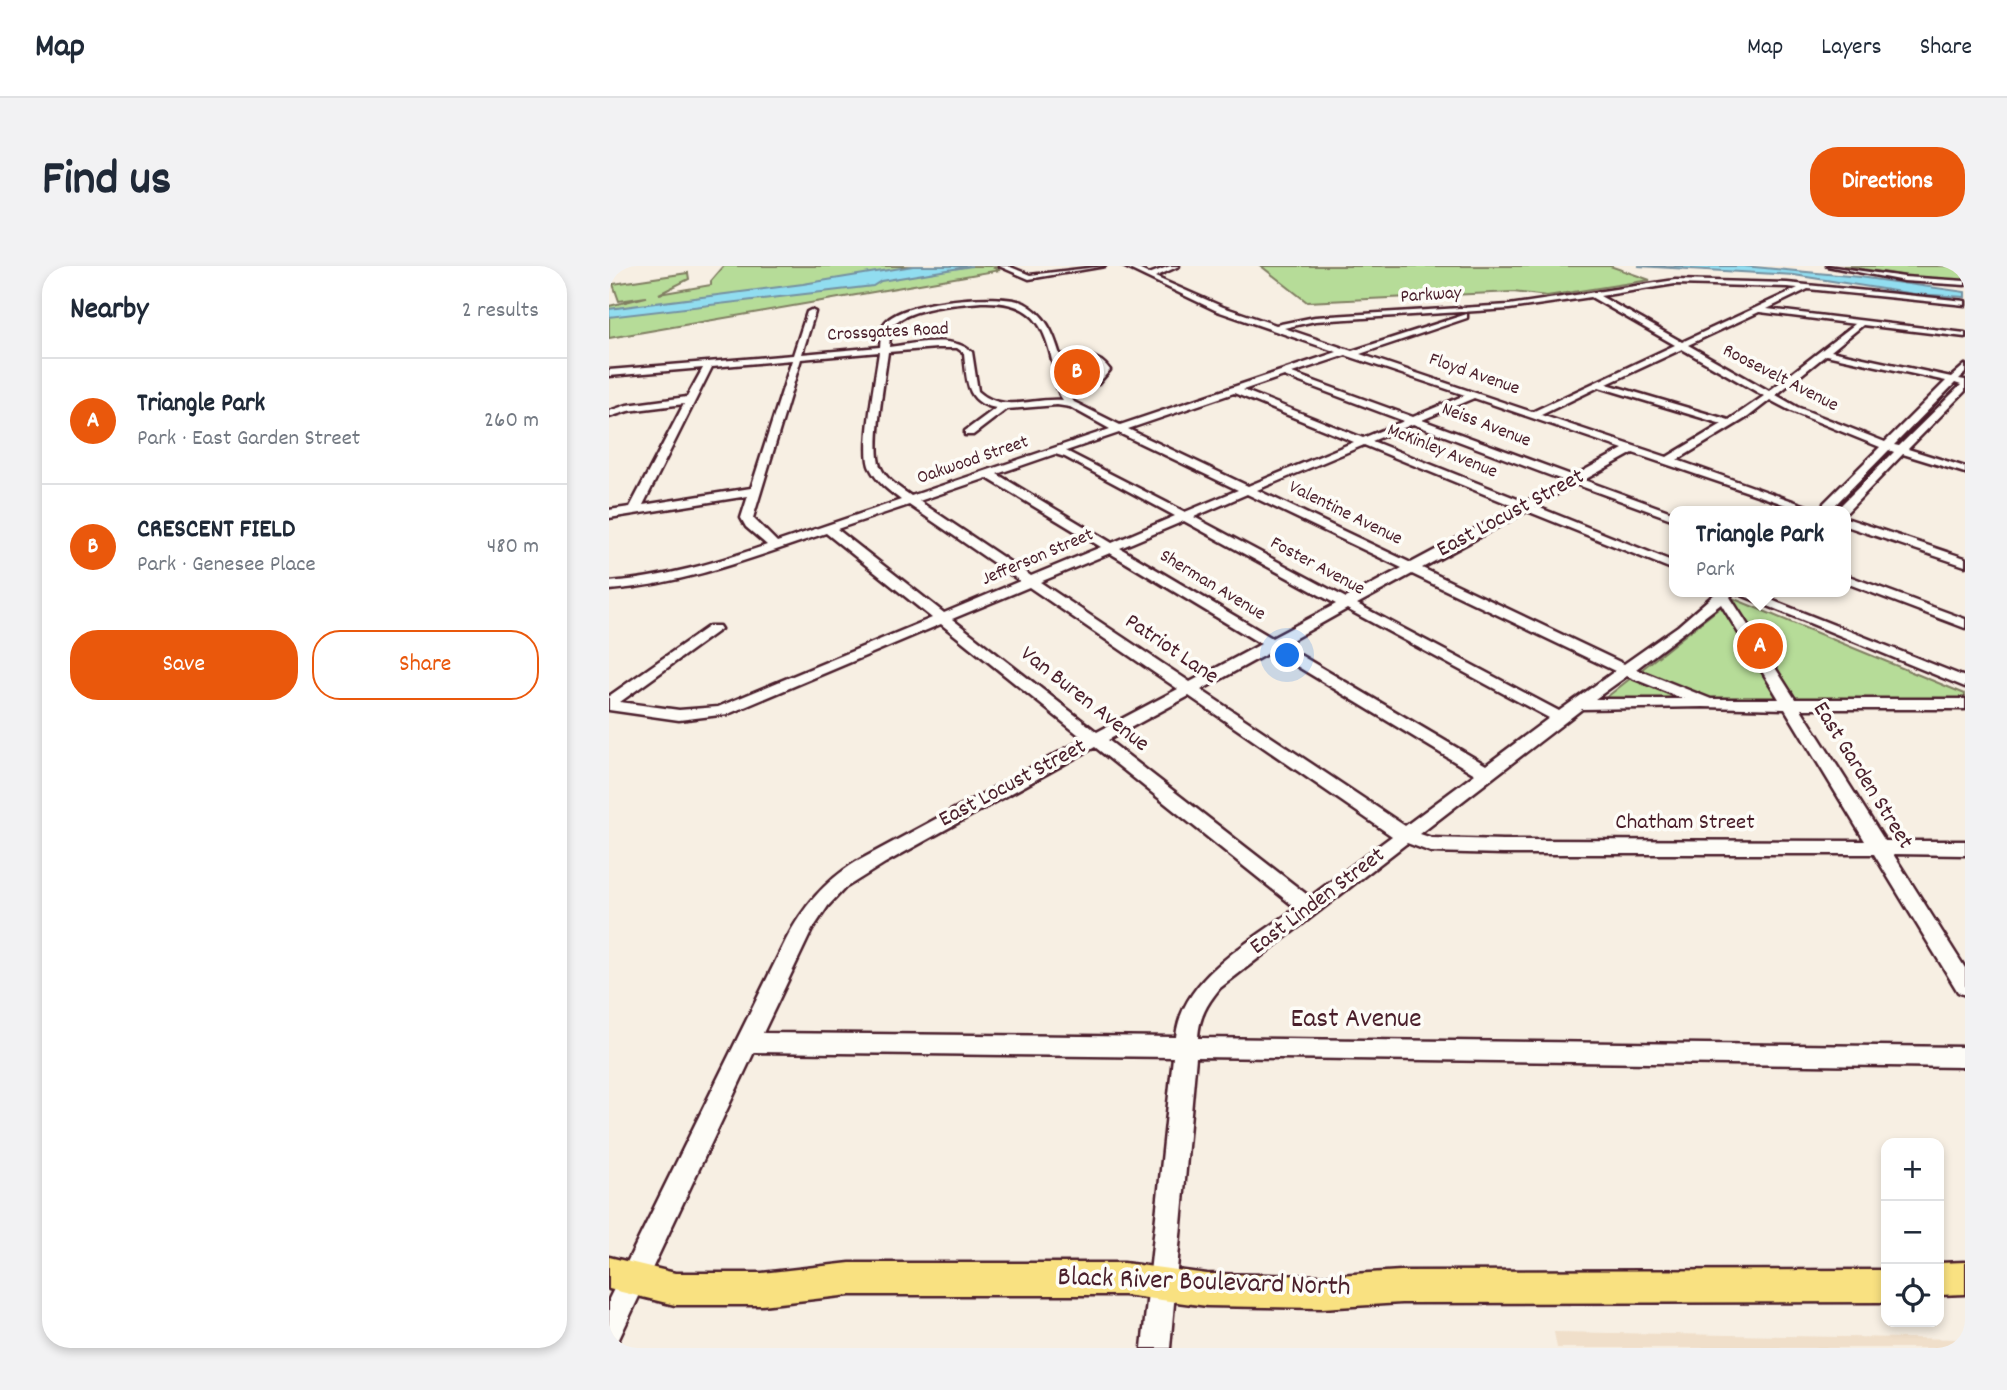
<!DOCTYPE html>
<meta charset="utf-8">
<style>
:root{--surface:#fff;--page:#f2f2f3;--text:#1f2937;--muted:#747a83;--line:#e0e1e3;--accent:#ea580c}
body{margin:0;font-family:Dekko,sans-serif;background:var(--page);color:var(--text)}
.controls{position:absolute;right:21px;bottom:21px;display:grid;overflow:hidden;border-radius:14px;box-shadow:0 4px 10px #0003}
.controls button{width:63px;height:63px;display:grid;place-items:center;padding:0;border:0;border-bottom:2px solid var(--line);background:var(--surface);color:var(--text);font:35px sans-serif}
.you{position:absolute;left:679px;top:390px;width:24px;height:24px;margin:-18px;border:5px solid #fff;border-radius:50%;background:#1a73e8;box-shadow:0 0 0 10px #1a73e833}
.badge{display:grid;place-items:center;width:46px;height:46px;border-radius:50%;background:var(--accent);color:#fff;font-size:23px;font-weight:700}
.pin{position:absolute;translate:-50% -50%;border:4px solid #fff;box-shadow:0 2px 7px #0006}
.popup{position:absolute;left:1060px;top:240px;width:182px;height:91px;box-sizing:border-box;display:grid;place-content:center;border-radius:14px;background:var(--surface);filter:drop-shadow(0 2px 5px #0005);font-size:23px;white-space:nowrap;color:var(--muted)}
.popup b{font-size:26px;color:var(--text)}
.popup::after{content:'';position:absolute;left:50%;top:100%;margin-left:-14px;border:14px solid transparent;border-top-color:var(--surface)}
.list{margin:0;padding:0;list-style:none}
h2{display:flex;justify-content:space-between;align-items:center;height:91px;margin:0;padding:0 28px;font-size:30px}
h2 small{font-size:23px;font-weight:400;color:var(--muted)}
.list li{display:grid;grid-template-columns:46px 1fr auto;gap:21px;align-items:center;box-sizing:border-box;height:126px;padding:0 28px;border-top:2px solid var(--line)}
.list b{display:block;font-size:26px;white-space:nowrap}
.list p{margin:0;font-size:23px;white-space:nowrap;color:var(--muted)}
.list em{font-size:23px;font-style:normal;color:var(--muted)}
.actions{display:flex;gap:14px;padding:21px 28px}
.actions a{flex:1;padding:16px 0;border:2px solid var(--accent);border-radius:28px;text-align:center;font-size:24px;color:var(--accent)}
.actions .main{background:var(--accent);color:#fff}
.icon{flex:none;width:38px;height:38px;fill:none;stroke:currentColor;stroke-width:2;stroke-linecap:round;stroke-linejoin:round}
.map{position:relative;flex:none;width:1356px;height:1082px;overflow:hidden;border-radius:28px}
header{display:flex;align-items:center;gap:42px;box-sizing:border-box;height:98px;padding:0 35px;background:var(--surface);border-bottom:2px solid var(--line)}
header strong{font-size:33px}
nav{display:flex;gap:38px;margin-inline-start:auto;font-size:24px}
.intro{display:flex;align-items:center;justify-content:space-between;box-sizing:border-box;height:168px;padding:0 42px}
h1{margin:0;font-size:49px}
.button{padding:18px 32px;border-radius:28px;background:var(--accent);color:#fff;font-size:24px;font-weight:700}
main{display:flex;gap:42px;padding:0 42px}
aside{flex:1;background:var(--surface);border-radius:28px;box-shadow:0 4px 10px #0003}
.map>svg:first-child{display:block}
.built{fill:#f0dfca}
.green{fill:#b6dc98;stroke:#807e62;stroke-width:2}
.water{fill:#91ddf0;stroke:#7591a1;stroke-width:2}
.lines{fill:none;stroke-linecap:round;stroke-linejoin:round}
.minor-casing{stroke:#4a1f2b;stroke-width:5}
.major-casing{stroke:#4a1f2b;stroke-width:5}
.minor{fill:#fdfcf7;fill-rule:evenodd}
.major{fill:#f9e181;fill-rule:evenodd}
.labels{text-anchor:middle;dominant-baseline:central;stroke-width:7;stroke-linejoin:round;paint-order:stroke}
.far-street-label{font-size:19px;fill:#4a1f2b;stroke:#fdfcf7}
.street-label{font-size:23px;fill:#4a1f2b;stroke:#fdfcf7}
.near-street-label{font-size:28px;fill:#4a1f2b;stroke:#fdfcf7}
</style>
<header>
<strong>Map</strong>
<nav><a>Map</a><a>Layers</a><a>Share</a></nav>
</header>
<div class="intro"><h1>Find us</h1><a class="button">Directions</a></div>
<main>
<aside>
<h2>Nearby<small>2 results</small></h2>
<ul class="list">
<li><span class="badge">A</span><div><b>Triangle Park</b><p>Park · East Garden Street</p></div><em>260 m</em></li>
<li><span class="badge">B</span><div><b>CRESCENT FIELD</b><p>Park · Genesee Place</p></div><em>480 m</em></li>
</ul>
<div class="actions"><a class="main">Save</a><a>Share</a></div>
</aside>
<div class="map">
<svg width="1356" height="1082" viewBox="0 0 1356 1082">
<rect width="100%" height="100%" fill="#f7efe3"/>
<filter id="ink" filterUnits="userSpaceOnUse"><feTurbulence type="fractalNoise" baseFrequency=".0143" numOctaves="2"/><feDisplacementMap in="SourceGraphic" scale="14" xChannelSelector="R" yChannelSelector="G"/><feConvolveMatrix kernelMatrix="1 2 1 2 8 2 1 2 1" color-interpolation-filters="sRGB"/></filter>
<g filter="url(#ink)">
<path class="built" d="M945 1066 1356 1073V1082H948Z"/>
<g class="green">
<path d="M115 0H387L385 2 391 4 0 72V40L37 31 10 35 4 18 79 7 80 13 50 28 102 19V15Z"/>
<path d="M652 0H1001L1041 14 938 30 904 26 698 36Z"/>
<path d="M1234 0H1356V15L1326 14Z"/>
<path d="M446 94 467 93 485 98 487 108 474 117 454 122Z"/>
<path d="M1123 332 1356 428V435L989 438Z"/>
</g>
<g class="water">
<path d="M304 0H363L272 15 264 20 0 51V43L194 18Z"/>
<path d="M1029 0H1135L1250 11 1356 26V31L1305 28 1185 9Z"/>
</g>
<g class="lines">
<g class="minor-casing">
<g id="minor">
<path d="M390 0H399L421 9 496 0 420 13Z"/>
<path d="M514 0H523L540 8 561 0H570L546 11 614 41 667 59 706 51 900 39 1066 14 1178 17 1356 35V39L1199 23 1158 43 1356 67V71L1254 59 1222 85 1342 111 1356 99V107L1350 113 1356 114V125L1299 183 1356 201V207L1294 188 1237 247 1226 245 1285 186 1280 184 1225 240 1226 245H1214L1215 237 1271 181 1182 145 1161 134 1139 151 1068 194 1212 245H1195L1024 187 975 214 1065 247V254L966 218 926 240 1065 296V304L918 245 813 302 1015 398 1069 360 1108 326H1142L1356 411V421L1125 326 1121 331 1186 433H1356V443H1192L1276 575H1356V589L1284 588 1356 702V729L1349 726 1265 588H894L822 586 798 577 611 722C598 738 590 751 589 772L1356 781V801L587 791 561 1082H533L564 791 145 786 10 1073 0 1077V1033L177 674C194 641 215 616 247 596L475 473 332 358 119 448 70 454 0 444V430L100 360H110L112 363 11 436 70 444 109 441 323 352 217 267C146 291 76 318 0 324V316C55 312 105 297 158 279L137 261 132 252 139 230 0 252V244L21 241 75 138 19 145 0 151V145L18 139 78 131 94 102 0 110V104L184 89 198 46 202 44 206 46 193 88 271 81C272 75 271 65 274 60 285 34 392 26 415 37 437 49 444 66 451 89 470 87 489 87 501 104L489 118 460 129 465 136 511 159 728 86 608 45ZM1066 18 1178 21 1189 22 1073 76 991 30ZM982 31 1066 79 923 146 751 88 858 52V48L743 85 675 62 706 55 900 43ZM372 36C424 34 436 58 445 103 447 113 447 125 454 134 424 131 394 148 369 125L363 86C343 68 305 78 280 81L282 60C304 40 344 39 372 36ZM1150 46H1151L1246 58 1160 125 1079 79ZM328 82H348L355 87C358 114 356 137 387 142L356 165V169H364L398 143 448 139 461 141 501 163 302 230C291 222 277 214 271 200 263 182 276 109 279 86ZM1073 83 1155 130 1120 154 998 118ZM270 86C267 109 252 185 261 202 268 216 280 225 292 234L168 276 144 252 192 93ZM737 89 739 90 856 129 804 151 683 107ZM1217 89 1337 115 1276 176 1188 141 1167 129ZM474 93 484 96 492 104 483 114 458 122 452 94ZM183 94 142 222 34 239 103 101ZM675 110 795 155 754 172 634 124ZM1346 117 1352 119 1290 180 1285 179ZM990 121 1113 158 1058 191 932 149ZM625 127 745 176 639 220 519 163ZM865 132 1014 183 965 210 813 154ZM804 158 956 215 916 236 763 175ZM510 167 629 224 576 246 457 185ZM755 179 907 241 802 297 648 224ZM446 188 456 191 566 250 503 277 388 208ZM378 212 492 281 422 310 310 235ZM638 228 793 302 737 332 585 251ZM300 239 411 315 335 347 228 263ZM575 255 727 338 663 372 511 282ZM501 287 652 378 581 416 431 316ZM803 308 1006 405 950 445 748 338ZM420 321 569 423 488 466 343 353ZM1112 338 1170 433H1102L1027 403ZM738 343 940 452 877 499 674 379ZM663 385 866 508 796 560 592 424ZM1018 410 1075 433H986ZM580 430 783 570 701 631 499 474ZM1094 441 1176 443 1256 575 894 574 823 572 811 568 973 443ZM486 481 687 642C642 676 573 710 567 771L154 767 203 664 219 640 236 622 276 597Z"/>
<path d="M1218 0 1295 11 1356 15V19L1295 15Z"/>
<path d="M1237 252 1356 292V300L1237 260Z"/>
<path d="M1237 309 1356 353V362L1237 317Z"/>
</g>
</g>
<g class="major-casing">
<g id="major">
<path d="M0 991 66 1007H153L241 997H515L598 1008 713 1010 792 1005 1277 1004V1036L792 1037 713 1042 598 1040 515 1029H241L153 1039H66L0 1023Z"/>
<path d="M1356 996V1028L1330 1029V997Z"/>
</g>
</g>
<use href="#minor" class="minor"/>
<use href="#major" class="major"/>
</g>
</g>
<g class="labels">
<g class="far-street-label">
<text transform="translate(822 30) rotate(-4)">Parkway</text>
<text transform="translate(279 67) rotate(-3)">Crossgates Road</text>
<text transform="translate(865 109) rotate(19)">Floyd Avenue</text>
<text transform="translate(1171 113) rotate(27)">Roosevelt Avenue</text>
<text transform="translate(877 160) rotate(21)">Neiss Avenue</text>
<text transform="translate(833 186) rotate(22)">McKinley Avenue</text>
<text transform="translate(364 195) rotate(-19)">Oakwood Street</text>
<text transform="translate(736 248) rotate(26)">Valentine Avenue</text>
<text transform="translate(429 292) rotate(-23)">Jefferson Street</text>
<text transform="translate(708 301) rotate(28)">Foster Avenue</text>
<text transform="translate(603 320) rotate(31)">Sherman Avenue</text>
</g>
<g class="street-label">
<text transform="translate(902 248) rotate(-28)">East Locust Street</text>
<text transform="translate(562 384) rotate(34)">Patriot Lane</text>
<text transform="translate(475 434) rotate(38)">Van Buren Avenue</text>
<text transform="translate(1253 510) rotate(58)">East Garden Street</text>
<text transform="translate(404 518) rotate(-28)">East Locust Street</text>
<text x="1076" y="557">Chatham Street</text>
<text transform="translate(709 636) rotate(-37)">East Linden Street</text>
</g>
<g class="near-street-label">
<text x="747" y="755">East Avenue</text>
<text transform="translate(595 1018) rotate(2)">Black River Boulevard North</text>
</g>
</g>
</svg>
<div class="controls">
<button>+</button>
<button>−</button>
<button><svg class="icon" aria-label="locate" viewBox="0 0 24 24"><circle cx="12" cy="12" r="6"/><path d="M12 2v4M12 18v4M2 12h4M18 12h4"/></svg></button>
</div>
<div class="you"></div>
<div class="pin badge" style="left:1151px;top:380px">A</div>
<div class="popup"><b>Triangle Park</b>Park</div>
<div class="pin badge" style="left:468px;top:106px">B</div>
</div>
</main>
